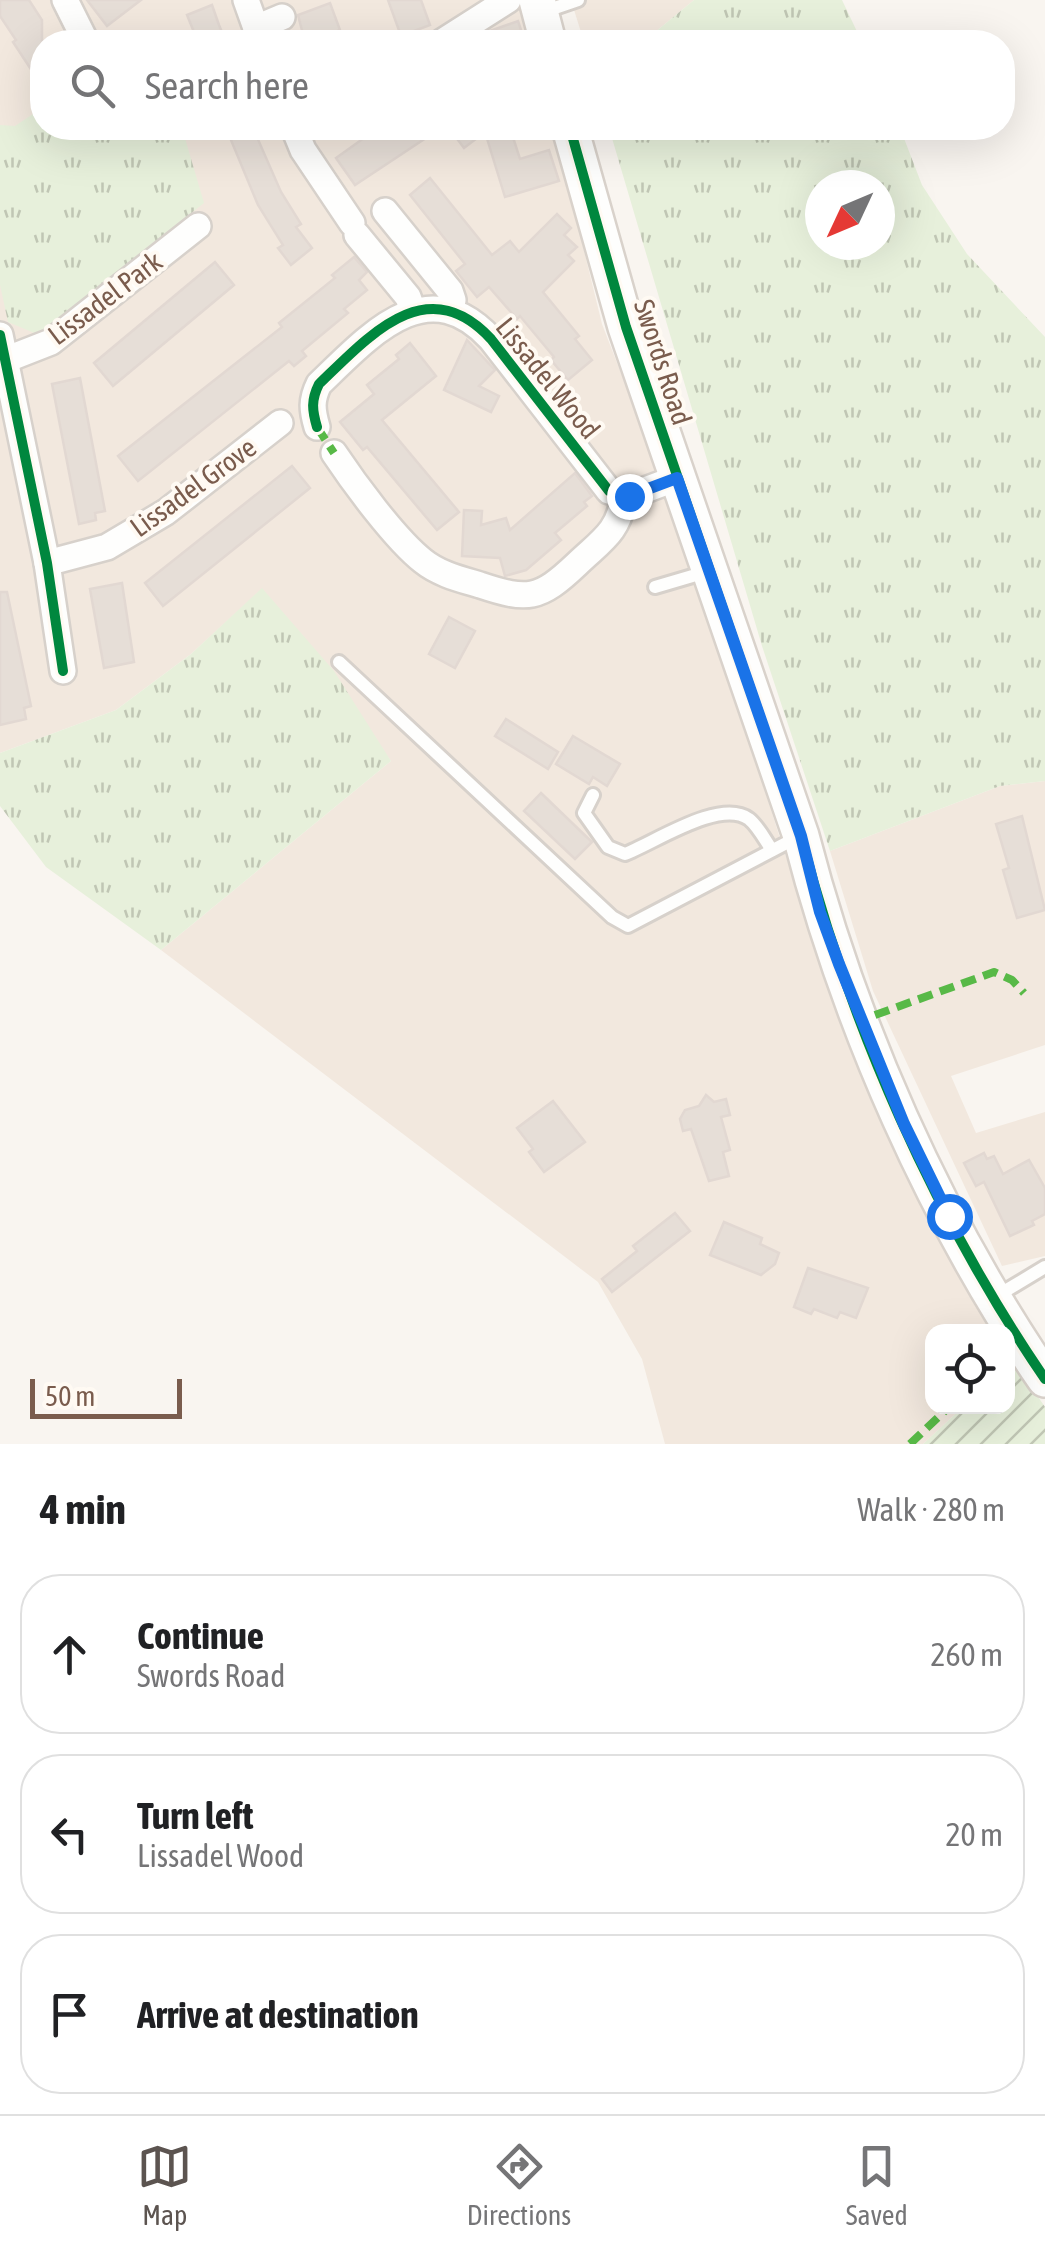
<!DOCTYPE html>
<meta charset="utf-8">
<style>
:root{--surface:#fff;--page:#f6f6f6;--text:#202124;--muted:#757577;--line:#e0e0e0;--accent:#5c5450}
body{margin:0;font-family:"Asap Condensed",sans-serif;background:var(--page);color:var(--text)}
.controls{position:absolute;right:30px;bottom:30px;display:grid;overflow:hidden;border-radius:20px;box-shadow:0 10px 40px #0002}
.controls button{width:90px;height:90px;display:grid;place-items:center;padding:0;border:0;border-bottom:2px solid var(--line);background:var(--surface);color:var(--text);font:50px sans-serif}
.compass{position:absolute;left:805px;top:170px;width:90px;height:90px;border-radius:50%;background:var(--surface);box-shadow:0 10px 40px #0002;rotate:226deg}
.scale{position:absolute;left:30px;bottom:25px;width:152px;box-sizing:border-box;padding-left:10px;border:5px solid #7a5c4d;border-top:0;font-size:28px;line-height:35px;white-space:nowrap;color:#7a5c4d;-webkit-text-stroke:8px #fffaf3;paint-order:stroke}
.stop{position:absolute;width:30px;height:30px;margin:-22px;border:8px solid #1a73e8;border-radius:50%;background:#fff}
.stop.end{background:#1a73e8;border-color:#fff;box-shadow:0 2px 10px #0008}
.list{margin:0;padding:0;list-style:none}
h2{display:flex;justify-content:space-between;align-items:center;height:130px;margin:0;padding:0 40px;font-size:42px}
h2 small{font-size:32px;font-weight:400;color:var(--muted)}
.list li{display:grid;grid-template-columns:65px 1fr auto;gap:30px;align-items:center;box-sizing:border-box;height:160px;margin:0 20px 20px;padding:0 20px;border:2px solid var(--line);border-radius:40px}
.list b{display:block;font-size:38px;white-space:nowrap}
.list p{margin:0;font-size:32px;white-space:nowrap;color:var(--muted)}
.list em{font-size:32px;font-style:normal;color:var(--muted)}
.icon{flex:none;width:55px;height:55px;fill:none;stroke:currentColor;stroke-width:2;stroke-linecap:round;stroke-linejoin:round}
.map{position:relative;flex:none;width:1045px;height:1444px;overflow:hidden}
.search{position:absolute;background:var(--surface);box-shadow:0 10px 40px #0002;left:30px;right:30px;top:30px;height:110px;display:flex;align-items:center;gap:25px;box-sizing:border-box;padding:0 35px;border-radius:40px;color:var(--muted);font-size:38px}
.sheet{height:670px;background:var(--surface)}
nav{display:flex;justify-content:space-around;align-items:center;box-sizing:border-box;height:140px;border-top:2px solid var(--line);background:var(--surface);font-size:28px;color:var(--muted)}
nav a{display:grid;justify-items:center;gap:5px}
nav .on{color:var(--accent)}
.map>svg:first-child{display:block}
.residential{fill:#f2e8de}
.grass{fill:url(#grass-tufts);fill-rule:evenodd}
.garden{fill:url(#garden-furrows)}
.building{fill:#e6ded7;stroke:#e2d8d2;stroke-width:2.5}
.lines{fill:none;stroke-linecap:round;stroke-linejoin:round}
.lane-casing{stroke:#d7d1cb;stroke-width:18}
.street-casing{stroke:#d7d1cb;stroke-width:30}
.secondary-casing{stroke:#d9d2cb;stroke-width:40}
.lane{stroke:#fefefd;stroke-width:12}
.street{stroke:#fefefd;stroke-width:25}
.secondary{stroke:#fefefd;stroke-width:35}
.quiet{stroke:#58b947;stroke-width:8;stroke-dasharray:15 8;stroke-linecap:butt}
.cycleway-casing{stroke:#fffaf3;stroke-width:16}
.cycleway{stroke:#00873e;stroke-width:10}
.route{stroke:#1a73e8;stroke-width:12}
.labels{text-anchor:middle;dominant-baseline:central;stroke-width:8;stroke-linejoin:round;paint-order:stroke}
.street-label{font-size:28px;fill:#7a5c4d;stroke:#fffaf3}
</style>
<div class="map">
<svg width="1045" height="1444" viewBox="0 0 1045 1444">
<defs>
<pattern id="grass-tufts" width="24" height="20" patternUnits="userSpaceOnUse" patternTransform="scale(2.5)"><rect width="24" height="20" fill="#e7f0db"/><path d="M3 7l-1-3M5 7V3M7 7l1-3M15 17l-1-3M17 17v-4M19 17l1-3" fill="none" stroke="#c0c6b4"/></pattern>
<pattern id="garden-furrows" width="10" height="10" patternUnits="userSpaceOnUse" patternTransform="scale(2.5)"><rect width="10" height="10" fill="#e7f0db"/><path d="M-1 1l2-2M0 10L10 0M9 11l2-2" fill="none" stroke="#c0c6b4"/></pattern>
</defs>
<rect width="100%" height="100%" fill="#f9f5f0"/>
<g class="residential">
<path d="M0 0H518L531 42H42V128H554L602 324 681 528 786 857 838 1002 996 1331 932 1332V1406L963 1407 923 1444H665L642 1359 598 1282 161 950 391 761 262 589 191 654 116 710 0 753Z"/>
<path d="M571 0H694L643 42H584Z"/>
<path d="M1045 781V1045L951 1076 976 1133 1045 1112V1256L1002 1266 873 991 830 851 1000 786Z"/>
</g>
<g class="grass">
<path d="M694 0H842L862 42H643Z"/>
<path d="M42 108V128H182L204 203 39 335 8 322 0 285V125L15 126Z"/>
<path d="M609 128H900L922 185 967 254 1045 337V781L1000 786 830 851 762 646ZM820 185H880V245H820Z"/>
<path d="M262 588 334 671 391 761 161 950 46 867 0 806V753L116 710 191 654Z"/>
</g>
<path class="garden" d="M1013 1360 1045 1407V1444H923L963 1407 1008 1406V1365Z"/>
<g class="building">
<path d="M0 0H29L42 20V86L13 42 16 40 0 16Z"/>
<path d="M87 0H141L107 26Z"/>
<path d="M388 0H421L430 25 401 36Z"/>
<path d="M330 3 340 30 332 33 336 42H305L298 15Z"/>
<path d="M212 5 219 25 226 42H198L187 15Z"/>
<path d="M518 21 525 42H471L490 31Z"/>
<path d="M226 128H253L281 192 301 224 296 227 312 248 291 265 278 248 283 245 258 205Z"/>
<path d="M378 128H441L355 185 336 158Z"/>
<path d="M449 128H510L520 159 549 150 559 181 505 197 485 132 464 148Z"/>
<path d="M430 178 492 255 510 241 519 252 557 214 571 228 564 235 577 247 568 255 574 261 543 292 579 336 575 339 592 360 568 380 551 360 554 357 520 316 517 319 489 287 477 297 456 271 465 264 410 195Z"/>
<path d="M354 257 367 272 359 280 367 290 344 309 348 313 302 351 306 356 294 366 289 361 138 481 118 456 282 327 279 323 335 278 332 275Z"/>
<path d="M215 262 234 285 113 386 94 363Z"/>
<path d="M467 340 495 370 479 386 499 396 491 412 444 390Z"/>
<path d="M410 343 436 376 382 420 459 512 437 530 367 447 363 450 340 422 374 394 367 385 399 359 396 355Z"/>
<path d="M80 378 105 511 95 513 96 520 79 524 52 384Z"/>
<path d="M292 466 310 488 163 606 145 583Z"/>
<path d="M575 473 592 496 584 502 587 506 555 533 561 540 526 570 505 576 500 558 462 556 464 510 482 511 481 525 506 518 510 530Z"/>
<path d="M122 583 134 662 104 668 90 589Z"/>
<path d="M0 592H7L31 706 24 708 26 719 0 725Z"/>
<path d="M449 617 475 631 455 668 429 654Z"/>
<path d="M506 719 558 752 548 769 495 736Z"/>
<path d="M573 736 620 764 607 786 593 777 589 784 556 764Z"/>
<path d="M541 793 592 842 575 859 524 811Z"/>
<path d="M1022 816 1045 910 1017 918 1003 870 1009 868 996 824Z"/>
<path d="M706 1095 714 1102 726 1099 730 1115 721 1117 730 1150 723 1152 729 1176 709 1181 691 1129 683 1131 680 1119 685 1110 699 1106Z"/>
<path d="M553 1101 585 1142 544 1172 529 1152 533 1149 517 1128Z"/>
<path d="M984 1153 987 1159 994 1156 1003 1174 1029 1160 1045 1188V1214L1032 1221 1034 1225 1010 1236 984 1182 976 1186 964 1163Z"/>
<path d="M675 1213 690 1231 612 1292 602 1279 637 1251 633 1246Z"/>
<path d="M724 1222 762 1238 760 1244 779 1253 775 1264 761 1275 710 1255Z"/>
<path d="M808 1268 868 1288 856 1318 840 1312 837 1318 814 1309 811 1314 794 1307Z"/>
</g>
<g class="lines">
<g class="lane-casing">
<g id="lane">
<path d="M543 12 578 0"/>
<path d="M655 587 706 572"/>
<path d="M339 662 612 917 628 926 796 838"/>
<path d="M593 795 584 813 608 847 625 854C654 843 720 798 749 819 758 826 765 840 772 850"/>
<path d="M995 1297 1045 1267"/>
</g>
</g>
<g class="street-casing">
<g id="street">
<path d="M65 0 86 42"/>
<path d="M246 0 261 42"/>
<path d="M256 28 282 17"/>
<path d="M442 42 508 0"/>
<path d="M294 128 303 150 352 223"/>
<path d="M385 211 450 291 453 300 451 310"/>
<path d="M357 235 408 297 413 311"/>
<path d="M0 335 47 563 63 671"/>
<path d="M5 360 51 342 198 226"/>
<path d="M317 427C312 410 311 400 319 384 370 335 427 270 491 339L609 491 629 496 677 478"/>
<path d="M334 453C354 483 395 539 423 561 439 574 460 579 480 585 528 601 539 600 577 564 602 540 618 533 624 497"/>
<path d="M47 563 107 547 166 512 280 423"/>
</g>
</g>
<g class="secondary-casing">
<g id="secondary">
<path d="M537 0 548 42"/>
<path d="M570 128 626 327 801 836C850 1026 934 1216 1045 1379"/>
</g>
</g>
<use href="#lane" class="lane"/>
<use href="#street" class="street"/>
<use href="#secondary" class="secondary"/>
<g class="quiet">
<path d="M317 427 334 453"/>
<path d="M875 1015 994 972 1012 980 1024 993"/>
<path d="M910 1444 950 1406"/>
</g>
<g class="cycleway-casing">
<g id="cycleway">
<path d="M570 128 626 327 801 836C850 1026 934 1216 1045 1379"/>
<path d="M0 335 47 563 63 671"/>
<path d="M317 427C312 410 311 400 319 384 370 335 427 270 491 339L609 491 629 496 677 478"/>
</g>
</g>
<use href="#cycleway" class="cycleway"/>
</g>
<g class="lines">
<path class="route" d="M629 496 677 478 801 836 820 912 839 964 904 1124 949 1216"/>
</g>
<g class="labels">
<g class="street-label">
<text transform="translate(105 298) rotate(-37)">Lissadel Park</text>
<text transform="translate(663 362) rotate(72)">Swords Road</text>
<text transform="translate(548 378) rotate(51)">Lissadel Wood</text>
<text transform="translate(193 487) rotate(-36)">Lissadel Grove</text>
</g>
</g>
</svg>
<div class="controls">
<button><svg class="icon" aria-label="locate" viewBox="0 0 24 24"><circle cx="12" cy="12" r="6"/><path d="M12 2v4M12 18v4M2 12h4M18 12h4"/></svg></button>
</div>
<svg class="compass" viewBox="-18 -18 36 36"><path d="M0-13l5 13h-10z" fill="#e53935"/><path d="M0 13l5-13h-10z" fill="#757577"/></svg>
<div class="scale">50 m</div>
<div class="stop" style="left:949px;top:1216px"></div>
<div class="stop end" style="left:629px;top:496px"></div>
<div class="search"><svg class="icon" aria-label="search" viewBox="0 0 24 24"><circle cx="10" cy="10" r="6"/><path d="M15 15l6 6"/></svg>Search here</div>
</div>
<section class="sheet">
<h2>4 min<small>Walk · 280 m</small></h2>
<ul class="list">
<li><svg class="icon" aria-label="ahead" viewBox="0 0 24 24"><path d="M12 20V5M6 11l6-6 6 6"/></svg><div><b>Continue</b><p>Swords Road</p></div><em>260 m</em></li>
<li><svg class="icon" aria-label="left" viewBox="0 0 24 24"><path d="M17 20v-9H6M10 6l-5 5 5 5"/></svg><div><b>Turn left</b><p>Lissadel Wood</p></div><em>20 m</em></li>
<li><svg class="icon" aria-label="arrive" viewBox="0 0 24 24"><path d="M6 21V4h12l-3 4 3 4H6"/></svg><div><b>Arrive at destination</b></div></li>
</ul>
</section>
<nav>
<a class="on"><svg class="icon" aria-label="map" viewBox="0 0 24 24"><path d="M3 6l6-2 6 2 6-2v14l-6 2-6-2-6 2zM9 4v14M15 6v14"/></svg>Map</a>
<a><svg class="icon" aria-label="directions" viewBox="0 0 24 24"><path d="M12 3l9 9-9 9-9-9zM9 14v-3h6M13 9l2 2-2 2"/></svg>Directions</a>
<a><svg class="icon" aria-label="saved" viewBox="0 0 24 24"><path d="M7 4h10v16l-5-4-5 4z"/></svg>Saved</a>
</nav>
